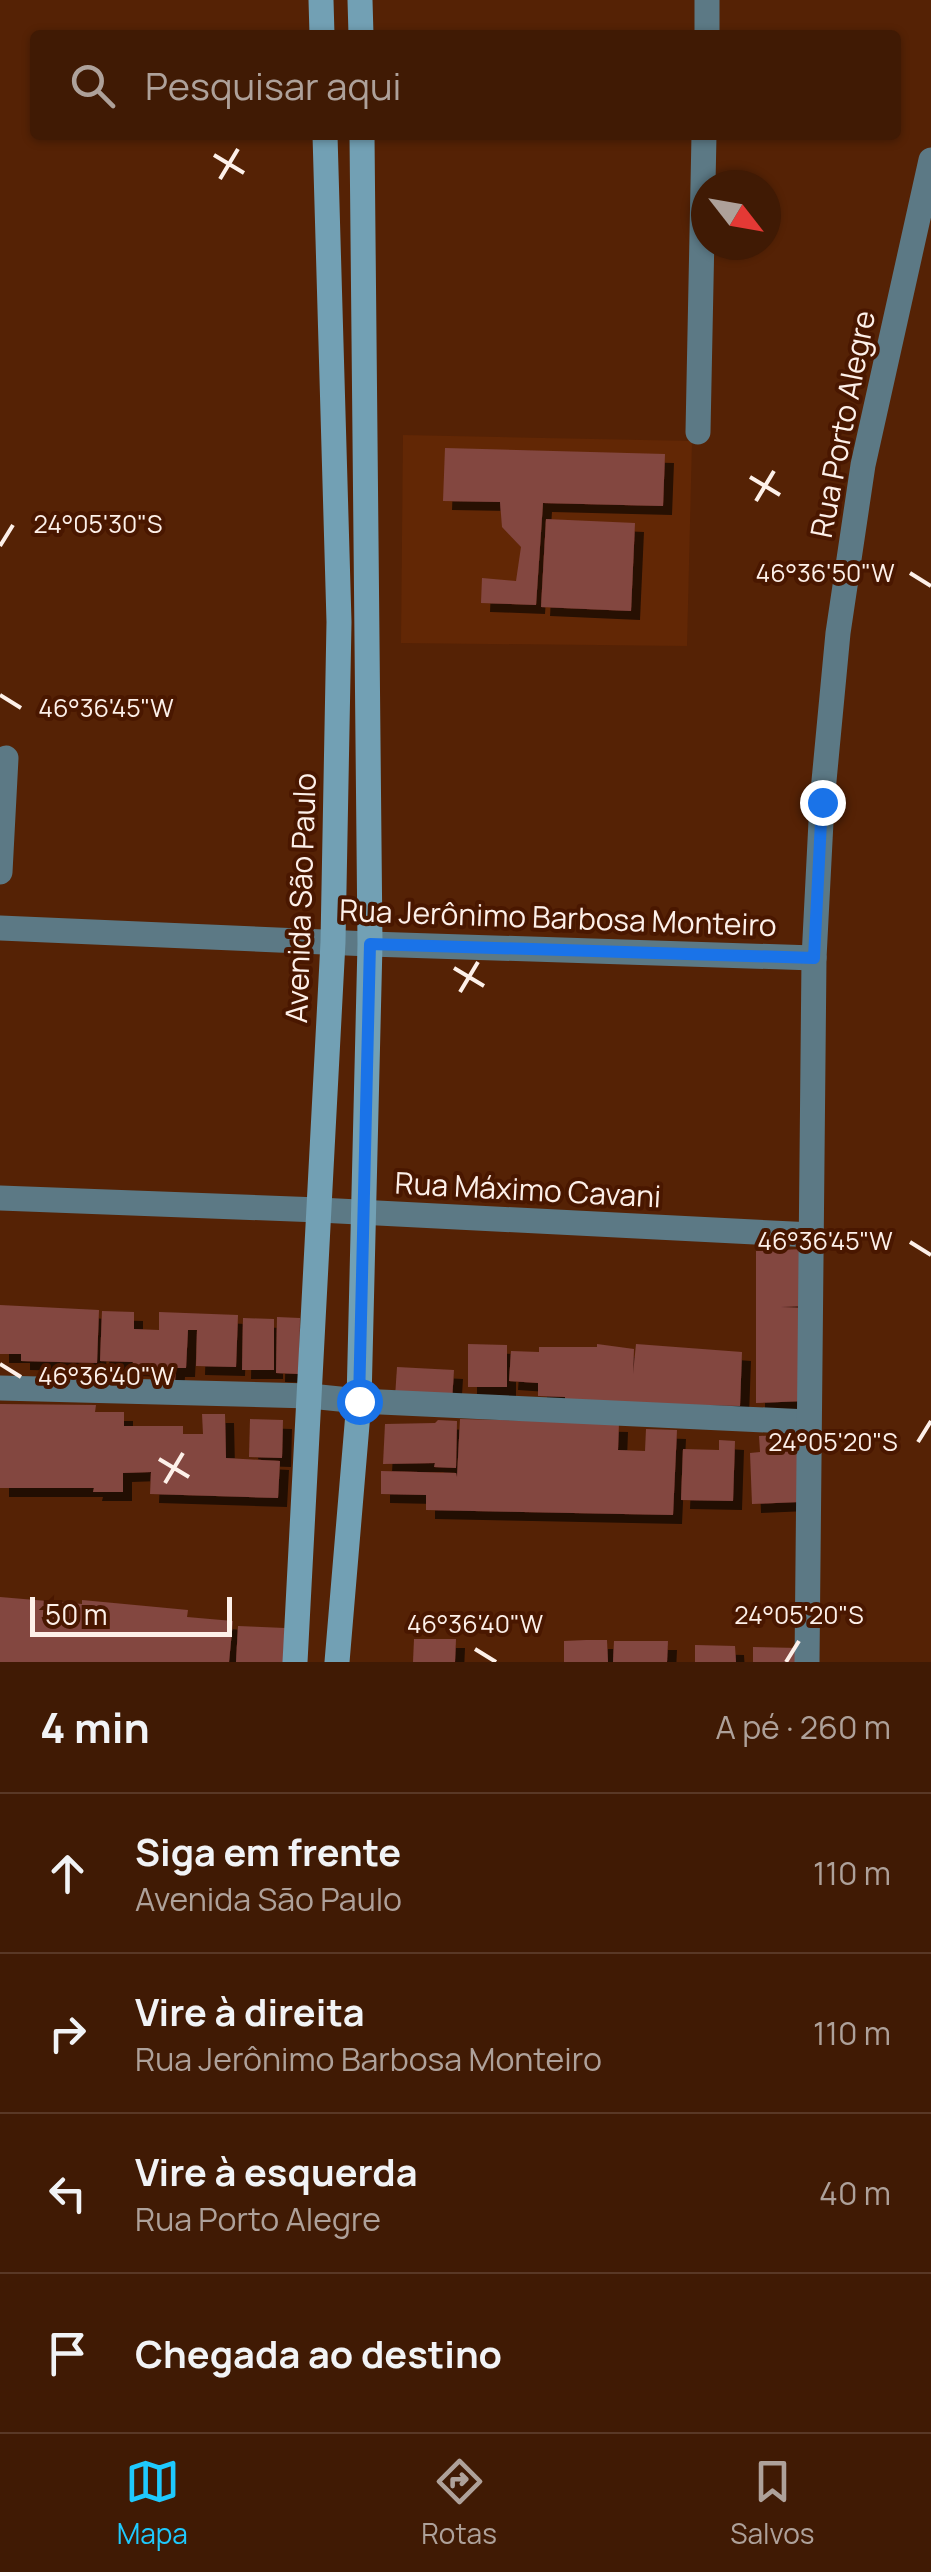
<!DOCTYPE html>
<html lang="pt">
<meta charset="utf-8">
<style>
:root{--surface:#401a04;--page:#47230e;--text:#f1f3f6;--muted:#aea19a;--line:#593826;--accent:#1fc9fd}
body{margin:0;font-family:Manrope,sans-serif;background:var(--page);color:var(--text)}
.compass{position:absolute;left:691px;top:170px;width:90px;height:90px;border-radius:50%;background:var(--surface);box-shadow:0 2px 8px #0004;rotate:121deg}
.scale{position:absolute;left:30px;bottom:25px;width:202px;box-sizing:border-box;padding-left:10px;border:5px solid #fdf0e9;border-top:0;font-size:28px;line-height:35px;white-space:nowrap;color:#fdf0e9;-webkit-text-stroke:8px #491700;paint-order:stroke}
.stop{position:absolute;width:30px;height:30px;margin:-22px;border:8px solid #1a73e8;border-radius:50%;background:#fff}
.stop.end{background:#1a73e8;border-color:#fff;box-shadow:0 2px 10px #0008}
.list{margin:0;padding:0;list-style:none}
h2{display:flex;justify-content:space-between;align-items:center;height:130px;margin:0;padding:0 40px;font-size:42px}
h2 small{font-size:32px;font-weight:400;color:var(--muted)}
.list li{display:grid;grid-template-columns:65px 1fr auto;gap:30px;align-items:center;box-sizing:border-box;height:160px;padding:0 40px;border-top:2px solid var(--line)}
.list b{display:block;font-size:38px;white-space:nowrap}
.list p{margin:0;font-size:32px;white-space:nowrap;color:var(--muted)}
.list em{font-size:32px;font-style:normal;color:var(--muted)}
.icon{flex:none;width:55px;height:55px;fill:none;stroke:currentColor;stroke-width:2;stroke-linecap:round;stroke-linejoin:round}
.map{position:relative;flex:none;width:931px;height:1662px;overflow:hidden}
.search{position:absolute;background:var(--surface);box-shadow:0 2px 8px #0004;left:30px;right:30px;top:30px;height:110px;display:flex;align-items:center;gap:25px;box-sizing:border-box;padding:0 35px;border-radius:10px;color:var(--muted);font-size:38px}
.sheet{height:770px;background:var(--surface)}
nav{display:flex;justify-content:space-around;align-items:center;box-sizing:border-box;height:140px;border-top:2px solid var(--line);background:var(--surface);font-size:28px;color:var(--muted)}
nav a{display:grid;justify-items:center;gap:5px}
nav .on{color:var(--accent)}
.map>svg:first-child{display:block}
.built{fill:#622705}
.building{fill:#834641;filter:url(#shadow)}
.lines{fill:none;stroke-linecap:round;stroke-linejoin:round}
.minor{stroke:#5c7985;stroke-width:25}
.tertiary{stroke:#5c7985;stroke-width:25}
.secondary{stroke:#72a0b4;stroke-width:25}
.route{stroke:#1a73e8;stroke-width:12}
.ticks{fill:none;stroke:#fdf0e9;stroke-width:4}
.labels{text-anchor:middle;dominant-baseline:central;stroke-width:8;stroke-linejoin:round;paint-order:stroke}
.street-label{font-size:30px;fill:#fdf0e9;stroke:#491700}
.ticks-label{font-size:25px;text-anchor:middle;fill:#fdf0e9;stroke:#491700;stroke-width:8;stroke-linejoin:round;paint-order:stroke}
</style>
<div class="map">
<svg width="931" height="1662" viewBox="0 0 931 1662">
<defs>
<filter id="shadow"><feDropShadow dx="9" dy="9" stdDeviation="0" flood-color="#0009"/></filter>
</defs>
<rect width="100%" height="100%" fill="#552205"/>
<path class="built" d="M403 435 692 441 687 646 401 643Z"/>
<g class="building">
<path d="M445 448 665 454 663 506 543 503 536 605 481 603 482 578 516 581 521 547 502 527 500 502 443 501Z"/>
<path d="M546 519 635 523 631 611 541 607Z"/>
<path d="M803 1249 805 1306 781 1307 805 1308V1401L756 1403V1251Z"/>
<path d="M0 1305 99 1310 97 1363 21 1361V1354H0Z"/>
<path d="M102 1311 134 1312V1329L159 1330V1312L238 1315 236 1367 196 1366 197 1330H188L186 1368H176L175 1381 156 1380 157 1368 132 1367 133 1362 100 1361Z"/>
<path d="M277 1317 300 1318 299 1374 276 1373Z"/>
<path d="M243 1318 274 1319V1370H242Z"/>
<path d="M468 1344 507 1345V1387H468Z"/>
<path d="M597 1344 634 1349 633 1374 636 1344 742 1352 740 1406 565 1402V1397L538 1396V1383L509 1381 511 1351 539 1352V1347H597Z"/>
<path d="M397 1367 454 1370 452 1401 395 1397Z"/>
<path d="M0 1404 96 1405 95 1412H124V1426H183V1434H203L202 1414H225L226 1458 280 1461 278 1498 150 1494 151 1472 123 1473V1492H93L94 1488H0Z"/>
<path d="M250 1419 283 1420 282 1458 249 1457Z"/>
<path d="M460 1419 619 1423 618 1450 645 1451 646 1429 677 1430 673 1515 426 1510V1495L381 1494V1471L456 1473 457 1477Z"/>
<path d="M438 1420 457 1421 456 1468 434 1467 435 1463 383 1464 385 1424 435 1423Z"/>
<path d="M791 1435 792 1450H797L799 1502 752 1504 750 1453 760 1452 759 1436Z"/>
<path d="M719 1440 735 1441 733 1501 681 1500 683 1449 719 1450Z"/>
<path d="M0 1597 82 1604V1600L188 1610 187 1617 233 1621 229 1662H0Z"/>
<path d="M238 1626 285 1628 283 1662H236Z"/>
<path d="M414 1639H456L455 1662H413Z"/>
<path d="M586 1640H607L608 1662H564V1641Z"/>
<path d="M614 1641H668L667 1662H613Z"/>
<path d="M695 1645 735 1646 736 1662H695Z"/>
<path d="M753 1647 798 1648V1662H753Z"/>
</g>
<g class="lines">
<g class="minor">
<path d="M707 35V0"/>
<path d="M698 432 704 135"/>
<path d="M0 872 6 758"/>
<path d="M0 928 370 944 814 958"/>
<path d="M0 1198 319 1210 813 1235"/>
<path d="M0 1388 310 1396 359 1401 808 1422"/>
</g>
<path class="tertiary" d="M807 1662 814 958 822 802 838 633 863 465 931 160"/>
<g class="secondary">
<path d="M321 0 322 35"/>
<path d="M360 0 361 35"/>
<path d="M295 1662 333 942 339 622 325 135"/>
<path d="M337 1662 359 1401 370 944 362 135"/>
</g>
</g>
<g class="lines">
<path class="route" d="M359 1401 370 944 814 958 822 802"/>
</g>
<path class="ticks" d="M214 155 244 173M220 179 238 149M750 477 780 495M756 501 774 471M0 546 13 525M910 573 931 586M0 695 21 708M454 968 484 986M460 992 478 962M910 1242 931 1255M0 1364 21 1377M918 1442 931 1421M159 1459 189 1477M165 1483 183 1453M475 1649 496 1662M786 1662 799 1641"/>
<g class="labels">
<g class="street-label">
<text transform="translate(842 424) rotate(-79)">Rua Porto Alegre</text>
<text transform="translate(300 898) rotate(-88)">Avenida São Paulo</text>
<text transform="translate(558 917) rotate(2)">Rua Jerônimo Barbosa Monteiro</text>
<text transform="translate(528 1189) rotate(3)">Rua Máximo Cavani</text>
</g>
</g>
<g class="ticks-label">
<text x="98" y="533">24°05'30"S</text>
<text x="825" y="582">46°36'50"W</text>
<text x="106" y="717">46°36'45"W</text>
<text x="825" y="1250">46°36'45"W</text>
<text x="106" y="1385">46°36'40"W</text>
<text x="833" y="1451">24°05'20"S</text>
<text x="799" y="1624">24°05'20"S</text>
<text x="475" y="1633">46°36'40"W</text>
</g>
</svg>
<svg class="compass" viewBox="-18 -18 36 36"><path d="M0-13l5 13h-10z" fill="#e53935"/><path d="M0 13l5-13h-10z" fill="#aea19a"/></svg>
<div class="scale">50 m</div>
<div class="stop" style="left:359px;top:1401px"></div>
<div class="stop end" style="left:822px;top:802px"></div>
<div class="search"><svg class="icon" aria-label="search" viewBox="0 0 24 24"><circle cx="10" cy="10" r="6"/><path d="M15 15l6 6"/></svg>Pesquisar aqui</div>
</div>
<section class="sheet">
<h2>4 min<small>A pé · 260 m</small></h2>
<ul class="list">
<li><svg class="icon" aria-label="ahead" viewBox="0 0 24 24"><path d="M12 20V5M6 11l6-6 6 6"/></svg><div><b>Siga em frente</b><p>Avenida São Paulo</p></div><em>110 m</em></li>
<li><svg class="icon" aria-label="right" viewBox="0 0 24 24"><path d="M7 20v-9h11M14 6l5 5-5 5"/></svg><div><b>Vire à direita</b><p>Rua Jerônimo Barbosa Monteiro</p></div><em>110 m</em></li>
<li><svg class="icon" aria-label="left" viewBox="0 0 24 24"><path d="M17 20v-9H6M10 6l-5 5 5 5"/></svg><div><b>Vire à esquerda</b><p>Rua Porto Alegre</p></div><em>40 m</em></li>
<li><svg class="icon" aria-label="arrive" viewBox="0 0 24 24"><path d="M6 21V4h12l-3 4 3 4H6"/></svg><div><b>Chegada ao destino</b></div></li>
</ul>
</section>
<nav>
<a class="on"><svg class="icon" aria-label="map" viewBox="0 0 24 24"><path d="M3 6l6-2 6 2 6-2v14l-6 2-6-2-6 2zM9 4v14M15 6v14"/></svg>Mapa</a>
<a><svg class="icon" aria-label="directions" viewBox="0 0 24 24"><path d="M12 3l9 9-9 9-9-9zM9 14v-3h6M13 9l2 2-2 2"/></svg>Rotas</a>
<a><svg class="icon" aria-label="saved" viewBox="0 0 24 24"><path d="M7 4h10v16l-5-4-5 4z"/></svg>Salvos</a>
</nav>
